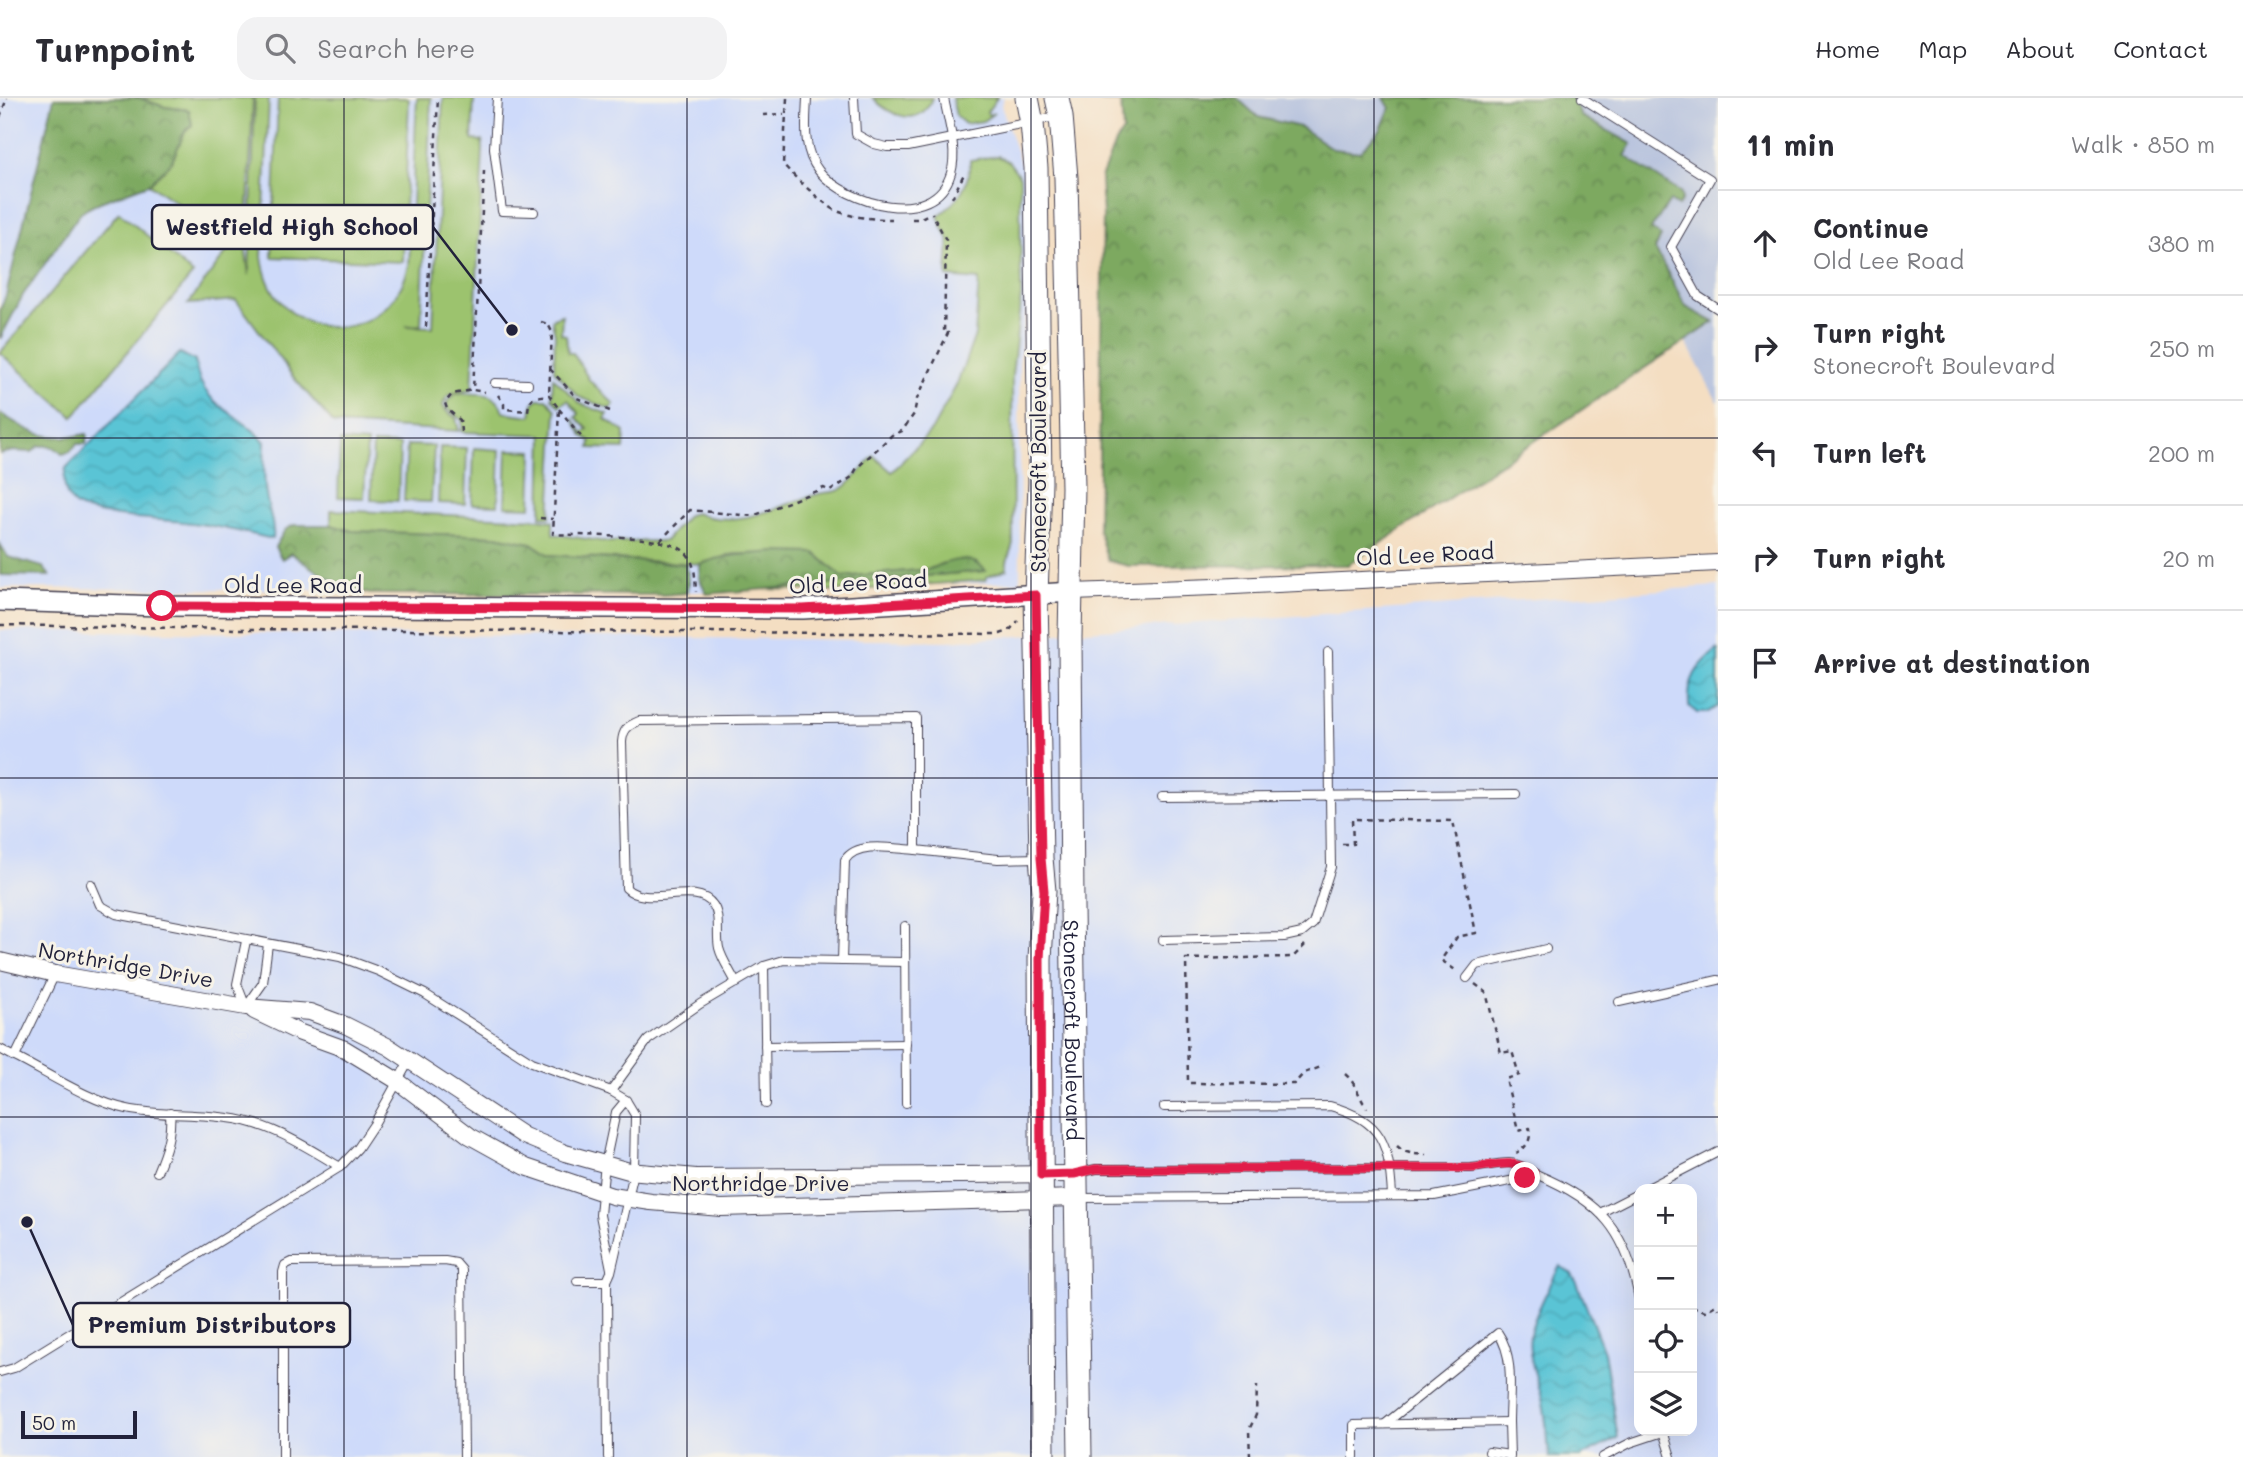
<!DOCTYPE html>
<meta charset="utf-8">
<style>
:root{--surface:#fff;--page:#f2f2f3;--text:#2b2b33;--muted:#7c7c81;--line:#e1e1e2}
body{margin:0;font-family:Mali,sans-serif;background:var(--page);color:var(--text)}
.controls{position:absolute;right:21px;bottom:21px;display:grid;overflow:hidden;border-radius:14px;box-shadow:0 7px 28px #0002}
.controls button{width:63px;height:63px;display:grid;place-items:center;padding:0;border:0;border-bottom:2px solid var(--line);background:var(--surface);color:var(--text);font:35px sans-serif}
.scale{position:absolute;left:21px;bottom:18px;width:116px;box-sizing:border-box;padding-left:7px;border:4px solid #22223b;border-top:0;font-size:19px;line-height:24px;white-space:nowrap;color:#22223b;-webkit-text-stroke:5px #f7f3e8;paint-order:stroke}
.stop{position:absolute;width:21px;height:21px;margin:-16px;border:5px solid #e11d48;border-radius:50%;background:#fff}
.stop.end{background:#e11d48;border-color:#fff;box-shadow:0 2px 7px #0008}
.list{margin:0;padding:0;list-style:none}
h2{display:flex;justify-content:space-between;align-items:center;height:91px;margin:0;padding:0 28px;font-size:30px}
h2 small{font-size:23px;font-weight:400;color:var(--muted)}
.list li{display:grid;grid-template-columns:46px 1fr auto;gap:21px;align-items:center;box-sizing:border-box;height:105px;padding:0 28px;border-top:2px solid var(--line)}
.list b{display:block;font-size:26px;white-space:nowrap}
.list p{margin:0;font-size:23px;white-space:nowrap;color:var(--muted)}
.list em{font-size:23px;font-style:normal;color:var(--muted)}
.icon{flex:none;width:38px;height:38px;fill:none;stroke:currentColor;stroke-width:2;stroke-linecap:round;stroke-linejoin:round}
.map{position:relative;flex:none;width:1718px;height:1359px;overflow:hidden}
header{display:flex;align-items:center;gap:42px;box-sizing:border-box;height:98px;padding:0 35px;background:var(--surface);border-bottom:2px solid var(--line)}
header strong{font-size:33px}
nav{display:flex;gap:38px;margin-inline-start:auto;font-size:24px}
.search{width:490px;height:63px;background:var(--page);display:flex;align-items:center;gap:18px;box-sizing:border-box;padding:0 24px;border-radius:21px;color:var(--muted);font-size:26px}
main{display:flex}
aside{flex:1;background:var(--surface)}
.map>svg:first-child{display:block}
.built{fill:#cedafa;fill-rule:evenodd}
.industrial{fill:#b9c4de}
.grass{fill:#9cc36e;stroke:#5f7254;stroke-width:2}
.forest{fill:url(#forest-crowns);stroke:#50664e;stroke-width:2}
.water{fill:url(#water-waves);stroke:#3e7388;stroke-width:2}
.lines{fill:none;stroke-linecap:round;stroke-linejoin:round}
.service-casing{stroke:#423e4f;stroke-width:10}
.minor-casing{stroke:#423e4f;stroke-width:18}
.tertiary-casing{stroke:#423e4f;stroke-width:22}
.secondary-casing{stroke:#423e4f;stroke-width:25}
.path{stroke:#423e4f;stroke-width:2.5;stroke-dasharray:5 5;stroke-linecap:butt}
.service{stroke:#fff;stroke-width:8}
.minor{stroke:#fff;stroke-width:16}
.tertiary{stroke:#fff;stroke-width:19}
.secondary{stroke:#fff;stroke-width:23}
.route{stroke:#e11d48;stroke-width:9}
.grid{fill:none;stroke:#22223b;stroke-width:2;stroke-opacity:0.55}
.labels{text-anchor:middle;dominant-baseline:central;stroke-width:6;stroke-linejoin:round;paint-order:stroke}
.street-label{font-size:21px;fill:#22223b;stroke:#f7f3e8}
.leader{fill:none;stroke:#22223b;stroke-width:2.5}
.callout-dot{fill:#22223b;stroke:#f7f3e8;stroke-width:2.5}
.callout{fill:#f7f3e8;stroke:#22223b;stroke-width:2.5}
.callout-label{font-size:23px;text-anchor:middle;font-weight:bold;fill:#22223b}
</style>
<header>
<strong>Turnpoint</strong>
<div class="search"><svg class="icon" aria-label="search" viewBox="0 0 24 24"><circle cx="10" cy="10" r="6"/><path d="M15 15l6 6"/></svg>Search here</div>
<nav><a>Home</a><a>Map</a><a>About</a><a>Contact</a></nav>
</header>
<main>
<div class="map">
<svg width="1718" height="1359" viewBox="0 0 1718 1359">
<defs>
<pattern id="forest-crowns" width="20" height="18" patternUnits="userSpaceOnUse" patternTransform="scale(1.75)"><rect width="20" height="18" fill="#7da961"/><path d="M2 6a3 3 0 1 1 6 0M12 15a3 3 0 1 1 6 0" fill="none" stroke="#668951"/></pattern>
<pattern id="water-waves" width="16" height="10" patternUnits="userSpaceOnUse" patternTransform="scale(1.75)"><rect width="16" height="10" fill="#5ac4d5"/><path d="M0 5q4-4 8 0t8 0" fill="none" stroke="#4ea8b8"/></pattern>
</defs>
<rect width="100%" height="100%" fill="#f7f3e8"/>
<filter id="ink" filterUnits="userSpaceOnUse"><feTurbulence type="fractalNoise" baseFrequency=".0143" numOctaves="2"/><feDisplacementMap in="SourceGraphic" scale="14" xChannelSelector="R" yChannelSelector="G"/><feConvolveMatrix kernelMatrix="1 2 1 2 8 2 1 2 1" color-interpolation-filters="sRGB"/></filter>
<filter id="wash" filterUnits="userSpaceOnUse"><feTurbulence type="fractalNoise" baseFrequency=".00686" numOctaves="4" result="noise"/><feDisplacementMap in="SourceGraphic" scale="28" xChannelSelector="R" yChannelSelector="G"/><feGaussianBlur stdDeviation="1.57" result="paint"/><feColorMatrix in="noise" values="0 0 0 0 0 0 0 0 0 0 0 0 0 0 0 0 0 1.4 0 .05"/><feComposite in="paint" operator="in"/></filter>
<g filter="url(#wash)">
<rect width="100%" height="100%" fill="#f4dec2"/>
<g class="built">
<path d="M0 0H1004L1001 7 1020 64 1026 74 1028 199 1019 265 1020 484 696 494 0 490Z"/>
<path d="M1718 488V1359H0V532L948 543ZM1639 1091H1692V1333H1639Z"/>
</g>
<g class="industrial">
<path d="M1237 0H1384L1390 9 1381 31 1360 54 1333 51 1300 29 1258 19Z"/>
<path d="M1557 0H1718V305Z"/>
</g>
<g class="grass">
<path d="M139 0H253L246 155 249 177 255 0H269L262 158C272 248 388 254 409 167L417 0H431L421 227 406 228 433 229 443 0H474L472 42 482 43 483 50 472 291C460 296 446 291 443 308L447 314 456 320 459 333 334 326 294 280 236 202 188 206 234 144 149 86 171 65 185 33 192 27 189 12 165 9Z"/>
<path d="M278 0H409L403 164 272 159Z"/>
<path d="M873 0H932C920 32 889 17 873 0Z"/>
<path d="M952 0H997L987 14 989 17 994 15 983 23 965 26 956 18Z"/>
<path d="M998 58 1009 64 1020 79 1021 198 1012 278 1013 445C1011 455 1005 462 1007 471L986 479V482L844 493 762 491 986 473 943 465 930 471 842 479 815 455 734 456 700 466 549 457 531 445 496 438 352 433 331 427V412L538 421 553 423V436L607 444 665 443 688 417 695 415C740 432 777 408 818 396 825 394 833 395 840 392 854 385 863 368 874 358L892 374 932 332 957 286 975 237 979 182 947 179 949 143 938 118C957 105 970 86 970 62Z"/>
<path d="M119 114 193 176 73 319 0 255Z"/>
<path d="M562 217 561 236 566 237 568 255H573L590 283 614 306 610 311 579 299 554 272 555 236 552 223 553 220Z"/>
<path d="M553 279 581 306 608 316 605 321 625 334 624 351 590 350 591 343 583 338 573 321 583 335 588 331 576 319 579 316 568 302 559 308 552 300Z"/>
<path d="M455 296C475 296 497 291 503 314L531 318 533 305 538 301H547L556 312 550 419 541 418 543 337 462 334V322L447 310V304Z"/>
<path d="M340 343 367 345 364 400 338 399Z"/>
<path d="M373 346 400 347 398 403 371 402Z"/>
<path d="M407 347 434 348 431 404 404 403Z"/>
<path d="M440 349 467 350 465 406 438 405Z"/>
<path d="M474 350 500 352 498 407 472 406Z"/>
<path d="M507 352 533 353 531 409 505 408Z"/>
</g>
<g class="forest">
<path d="M54 0H139L165 9 189 12 192 27 185 33 171 65 149 86 100 104 81 114 23 197 0 241V212L6 197Z"/>
<path d="M1088 0H1237L1258 19 1300 29 1333 51 1360 54 1381 31 1390 10 1384 0H1572L1581 18 1632 46 1625 58 1681 95 1682 102 1678 108 1670 103 1651 131 1661 138 1655 151 1686 209 1714 224 1348 467 1129 468 1108 463 1098 431 1103 117 1101 80 1115 45 1123 33 1121 4H1105Z"/>
<path d="M0 315C33 336 46 344 87 336L86 346H77L70 354 62 356C55 348 49 347 39 348L32 354 14 353 0 356Z"/>
<path d="M294 427H331L352 433 496 438 531 445 549 457 686 466 689 484 687 495 662 497 370 496C339 489 316 474 291 455L282 461 275 449 285 432Z"/>
<path d="M0 446 8 459 43 469 50 478 0 477Z"/>
<path d="M777 454 815 455 842 479 930 471C950 462 971 455 986 473L707 496 699 480 700 466C728 456 747 456 777 454Z"/>
</g>
<g class="water">
<path d="M180 255 195 263C201 311 239 313 265 344 264 362 263 379 266 396 268 412 275 426 273 441 246 435 219 428 192 425 168 421 89 420 74 406 63 396 63 383 66 370Z"/>
<path d="M1718 551V608L1706 615H1697L1689 608C1687 581 1697 568 1718 551Z"/>
<path d="M1560 1168 1571 1175 1577 1185 1604 1254 1618 1340 1580 1359H1549C1548 1340 1546 1319 1542 1300 1537 1280 1527 1258 1530 1237 1533 1219 1551 1185 1560 1168Z"/>
</g>
</g>
<g filter="url(#ink)">
<g class="lines">
<g class="service-casing">
<g id="service">
<path d="M497 0 494 50 502 113 534 114"/>
<path d="M807 0C806 24 802 52 819 73 846 106 934 132 951 75 958 52 948 23 944 0"/>
<path d="M854 0 856 36 874 46 887 49H908L1060 18"/>
<path d="M1582 0 1710 81 1671 149 1698 198 1718 211"/>
<path d="M495 285 528 286"/>
<path d="M1162 699 1516 696"/>
<path d="M916 752 998 761 1039 760"/>
<path d="M91 786 100 807 116 816 340 859 378 873 425 896 532 964 611 993 626 1002 635 1017 634 1074 611 1174 607 1183 608 1359"/>
<path d="M905 828 906 1005"/>
<path d="M1163 842 1284 839 1302 835 1313 826 1331 769 1328 554"/>
<path d="M764 868 766 1006"/>
<path d="M55 876 15 959C49 976 89 1003 127 1011 159 1018 195 1015 228 1020 270 1025 305 1048 340 1069"/>
<path d="M1467 880 1477 867 1546 851"/>
<path d="M736 885C731 874 722 862 719 850 716 837 721 818 713 807 696 782 647 811 626 790L622 644C623 632 627 628 639 623L916 620V752C895 751 858 742 845 762L842 863"/>
<path d="M1619 904 1718 882"/>
<path d="M246 909 237 886 246 843"/>
<path d="M246 909 263 885 268 846"/>
<path d="M765 948 906 946"/>
<path d="M0 951 15 959"/>
<path d="M611 993 648 942 700 906 764 868 784 862 905 864"/>
<path d="M1164 1009 1330 1008C1383 1022 1389 1047 1392 1097"/>
<path d="M157 1074C165 1055 172 1036 170 1015"/>
<path d="M1078 1075 1096 1071 1471 1070C1483 1069 1496 1065 1509 1065 1520 1065 1528 1073 1538 1077 1601 1103 1627 1134 1639 1201"/>
<path d="M1646 1091 1718 1054"/>
<path d="M1078 1100 1434 1098 1525 1080 1534 1075"/>
<path d="M1600 1115 1639 1095"/>
<path d="M611 1171 600 1117 602 1095 605 1066 616 1014 626 1002"/>
<path d="M577 1183H607"/>
<path d="M0 1274 14 1270 340 1069 358 1050 374 1026 409 963"/>
<path d="M1385 1326 1498 1235C1515 1259 1509 1296 1509 1324"/>
<path d="M1663 1333 1671 1359"/>
<path d="M1489 1354 1510 1357"/>
<path d="M283 1359V1174L285 1167 291 1164 445 1163 456 1165 462 1172 464 1359"/>
<path d="M1354 1359V1327L1509 1324 1510 1359"/>
<path d="M1603 1359 1630 1345 1663 1334"/>
</g>
</g>
<g class="minor-casing">
<g id="minor">
<path d="M1072 494 1214 489 1718 465"/>
<path d="M0 863 55 876 246 909 310 914 345 927 389 949 524 1038 565 1055 629 1073 696 1079 1074 1076"/>
<path d="M254 913 298 934 345 951 396 982 470 1038 526 1069 612 1098 651 1104 721 1110 1075 1100"/>
</g>
</g>
<g class="tertiary-casing">
<path id="tertiary" d="M0 503 161 508 803 511 1072 494"/>
</g>
<g class="secondary-casing">
<g id="secondary">
<path d="M1027 0 1032 25 1036 70 1040 384 1036 497 1041 760 1044 793 1040 861 1043 1359"/>
<path id="s1" d="M1057 0 1061 18 1066 80 1073 389 1070 539 1072 808 1080 1359"/>
</g>
</g>
<g class="path">
<path d="M787 0 783 66C793 78 823 106 837 113 854 120 873 121 892 121"/>
<path d="M763 17 784 16"/>
<path d="M0 19 7 0"/>
<path d="M484 73 473 292 485 294"/>
<path d="M952 100 964 76"/>
<path d="M912 121H919L929 116"/>
<path d="M541 224 548 226 552 234 549 297"/>
<path d="M426 229 438 0"/>
<path d="M550 271 577 300 610 313"/>
<path d="M498 297 504 306V311L528 313 529 305 534 299 549 297 559 311 553 436C580 438 667 436 685 454 696 464 695 481 696 494"/>
<path d="M559 311 583 341"/>
<path d="M461 334 460 322 447 311 445 305 452 296 473 292"/>
<path d="M540 420 553 421"/>
<path d="M660 443 690 412 753 418 824 390 830 393 852 379 857 370 892 337 902 333 914 316 917 301 948 235H944L946 142 932 115"/>
<path d="M0 527 241 531 1000 536 1009 533 1018 523"/>
<path d="M1342 746H1353L1352 721 1453 723 1476 835 1457 839 1441 862 1458 874"/>
<path d="M1305 847 1293 859 1186 861 1188 985 1294 986 1304 975 1324 968"/>
<path d="M1475 886 1486 894 1501 955 1512 953 1519 977 1506 981 1518 1033 1530 1030C1531 1043 1527 1049 1516 1055"/>
<path d="M1345 976C1357 986 1358 998 1367 1010"/>
<path d="M1397 1048C1405 1056 1416 1056 1426 1057"/>
<path d="M1692 1208 1705 1213 1716 1207 1718 1211"/>
<path d="M1250 1359 1249 1332 1256 1317 1257 1288"/>
</g>
<use href="#service" class="service"/>
<use href="#minor" class="minor"/>
<use href="#tertiary" class="tertiary"/>
<use href="#secondary" class="secondary"/>
</g>
</g>
<g class="lines" filter="url(#ink)">
<path class="route" d="M162 508 803 511 1036 497 1041 760 1044 793 1040 861 1041 1077 1074 1076 1096 1071 1471 1070C1496 1068 1510 1059 1534 1075L1525 1080"/>
</g>
<path class="grid" d="M344 0V1359M687 0V1359M1031 0V1359M1374 0V1359M0 340H1718M0 680H1718M0 1019H1718"/>
<g class="labels">
<g class="street-label">
<text transform="translate(1037 364) rotate(-90)">Stonecroft Boulevard</text>
<text transform="translate(1425 456) rotate(-3)">Old Lee Road</text>
<text transform="translate(858 484) rotate(-3)">Old Lee Road</text>
<text x="293" y="486">Old Lee Road</text>
<text transform="translate(126 866) rotate(10)">Northridge Drive</text>
<text stroke="none"><textPath href="#s1" startOffset="933">Stonecroft Boulevard</textPath></text>
<text x="761" y="1084">Northridge Drive</text>
</g>
</g>
<path class="leader" d="M512 232L433 129M27 1124L73 1227"/>
<g class="callout-dot">
<circle cx="512" cy="232" r="7"/>
<circle cx="27" cy="1124" r="7"/>
</g>
<g class="callout">
<rect x="152" y="107" width="281" height="44" rx="7"/>
<rect x="73" y="1205" width="277" height="44" rx="7"/>
</g>
<g class="callout-label">
<text x="292" y="137">Westfield High School</text>
<text x="212" y="1235">Premium Distributors</text>
</g>
</svg>
<div class="controls">
<button>+</button>
<button>−</button>
<button><svg class="icon" aria-label="locate" viewBox="0 0 24 24"><circle cx="12" cy="12" r="6"/><path d="M12 2v4M12 18v4M2 12h4M18 12h4"/></svg></button>
<button><svg class="icon" aria-label="layers" viewBox="0 0 24 24"><path d="M12 4l9 5-9 5-9-5zM3 14l9 5 9-5"/></svg></button>
</div>
<div class="scale">50 m</div>
<div class="stop" style="left:162px;top:508px"></div>
<div class="stop end" style="left:1525px;top:1080px"></div>
</div>
<aside>
<h2>11 min<small>Walk · 850 m</small></h2>
<ul class="list">
<li><svg class="icon" aria-label="ahead" viewBox="0 0 24 24"><path d="M12 20V5M6 11l6-6 6 6"/></svg><div><b>Continue</b><p>Old Lee Road</p></div><em>380 m</em></li>
<li><svg class="icon" aria-label="right" viewBox="0 0 24 24"><path d="M7 20v-9h11M14 6l5 5-5 5"/></svg><div><b>Turn right</b><p>Stonecroft Boulevard</p></div><em>250 m</em></li>
<li><svg class="icon" aria-label="left" viewBox="0 0 24 24"><path d="M17 20v-9H6M10 6l-5 5 5 5"/></svg><div><b>Turn left</b></div><em>200 m</em></li>
<li><svg class="icon" aria-label="right" viewBox="0 0 24 24"><path d="M7 20v-9h11M14 6l5 5-5 5"/></svg><div><b>Turn right</b></div><em>20 m</em></li>
<li><svg class="icon" aria-label="arrive" viewBox="0 0 24 24"><path d="M6 21V4h12l-3 4 3 4H6"/></svg><div><b>Arrive at destination</b></div></li>
</ul>
</aside>
</main>
